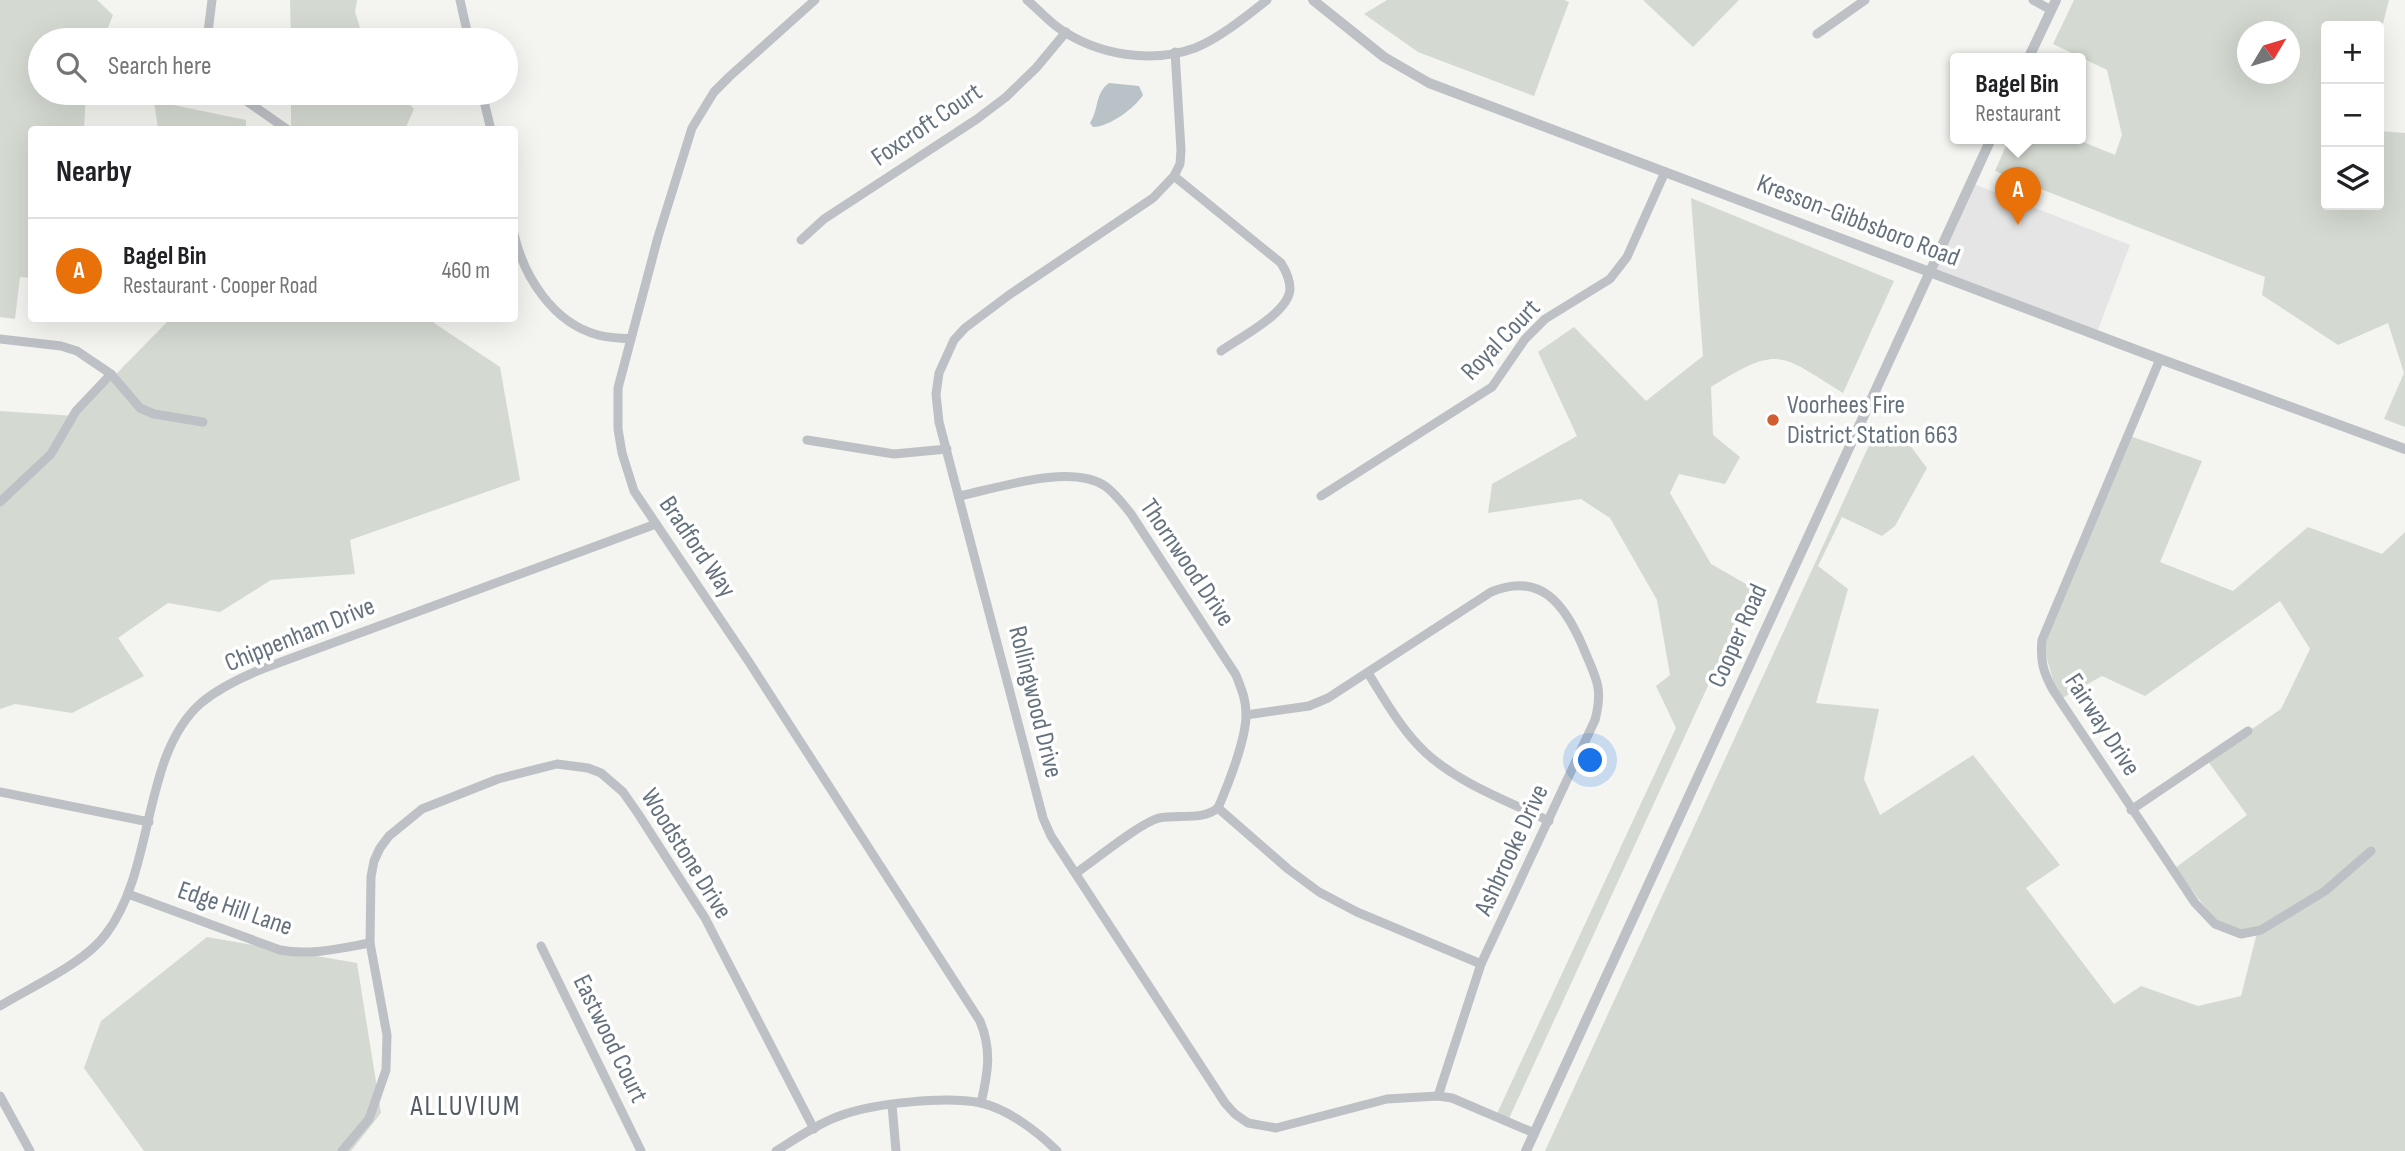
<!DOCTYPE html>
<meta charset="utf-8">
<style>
:root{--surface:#fff;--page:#f2f2f2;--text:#202124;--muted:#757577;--line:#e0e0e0;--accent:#d25d31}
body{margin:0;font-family:"Sofia Sans Condensed",sans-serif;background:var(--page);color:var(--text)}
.controls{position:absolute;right:21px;top:21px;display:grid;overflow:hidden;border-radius:7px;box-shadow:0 7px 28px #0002}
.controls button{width:63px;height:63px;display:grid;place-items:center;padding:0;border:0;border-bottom:2px solid var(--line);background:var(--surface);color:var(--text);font:35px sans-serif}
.compass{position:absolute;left:2237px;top:21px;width:63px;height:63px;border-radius:50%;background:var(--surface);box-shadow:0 7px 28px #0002;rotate:52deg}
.you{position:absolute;left:1591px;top:761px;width:24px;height:24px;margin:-18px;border:5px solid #fff;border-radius:50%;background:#1a73e8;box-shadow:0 0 0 10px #1a73e833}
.badge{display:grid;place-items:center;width:46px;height:46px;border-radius:50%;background:var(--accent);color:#fff;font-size:23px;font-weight:700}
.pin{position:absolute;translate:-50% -58px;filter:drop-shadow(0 2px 4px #0008)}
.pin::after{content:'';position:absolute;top:37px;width:24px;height:21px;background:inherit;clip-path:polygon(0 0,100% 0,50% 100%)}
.popup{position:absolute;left:1950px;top:53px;width:136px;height:91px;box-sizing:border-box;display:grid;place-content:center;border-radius:7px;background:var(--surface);filter:drop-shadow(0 2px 5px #0005);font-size:23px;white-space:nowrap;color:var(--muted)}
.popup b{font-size:26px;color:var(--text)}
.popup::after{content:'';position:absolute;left:50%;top:100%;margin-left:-14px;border:14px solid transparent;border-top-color:var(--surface)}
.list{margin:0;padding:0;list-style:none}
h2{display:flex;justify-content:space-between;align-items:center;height:91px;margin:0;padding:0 28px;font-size:30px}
h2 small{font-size:23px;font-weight:400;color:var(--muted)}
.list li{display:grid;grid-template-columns:46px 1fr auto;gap:21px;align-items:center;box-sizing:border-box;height:105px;padding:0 28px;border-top:2px solid var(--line)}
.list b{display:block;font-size:26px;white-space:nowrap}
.list p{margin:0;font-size:23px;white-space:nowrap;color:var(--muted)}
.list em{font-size:23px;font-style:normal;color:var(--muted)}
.icon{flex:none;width:38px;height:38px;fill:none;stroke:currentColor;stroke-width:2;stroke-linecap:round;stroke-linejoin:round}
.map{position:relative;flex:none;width:2405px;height:1151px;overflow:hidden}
.search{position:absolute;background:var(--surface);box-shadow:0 7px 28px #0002;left:28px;top:28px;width:490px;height:77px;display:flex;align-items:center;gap:18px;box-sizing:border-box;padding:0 24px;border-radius:38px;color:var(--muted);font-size:26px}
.panel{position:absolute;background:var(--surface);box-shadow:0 7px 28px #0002;left:28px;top:126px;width:490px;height:196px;border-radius:7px}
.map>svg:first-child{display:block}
.built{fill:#e4e5e4}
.green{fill:#d4dad2;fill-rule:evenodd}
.water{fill:#b8c2c7}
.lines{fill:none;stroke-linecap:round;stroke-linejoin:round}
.minor{stroke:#bdc0c4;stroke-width:9}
.tertiary{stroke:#bdc0c4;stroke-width:10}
.poi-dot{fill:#d25d31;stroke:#fff;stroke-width:2.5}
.labels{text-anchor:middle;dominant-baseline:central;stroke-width:7;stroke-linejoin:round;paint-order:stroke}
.street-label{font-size:26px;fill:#65727e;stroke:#fff}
.poi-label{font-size:26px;fill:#65727e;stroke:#fff;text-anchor:start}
.neighbourhood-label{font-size:28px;letter-spacing:2px;fill:#525c64;stroke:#fff}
</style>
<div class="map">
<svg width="2405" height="1151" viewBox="0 0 2405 1151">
<rect width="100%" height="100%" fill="#f4f4f0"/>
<path class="built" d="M1971 183 2130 245 2096 335 1929 272Z"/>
<g class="green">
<path d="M0 0H97L113 15 103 40H40V93H86L84 129 32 130 31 278 20 277 15 319 0 317Z"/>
<path d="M290 0H357L355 12 364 40H291Z"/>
<path d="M1387 0H1564L1569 2 1534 96 1418 52 1364 14Z"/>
<path d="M1643 0H1739L1693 47Z"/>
<path d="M2074 0H2389L2379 39V26H2326V205H2379V131L2405 133V427L2384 419 2404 373 2388 323 2338 345 2262 295 2265 277 1995 171 2009 139H2076L2115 155 2122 135 2107 70 2053 44ZM2248 32H2290V74H2248Z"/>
<path d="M291 93H398L414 109 405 129H291Z"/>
<path d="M154 101 246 120V129H158Z"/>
<path d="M1691 198 1894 281 1843 393C1779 353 1779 345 1711 387L1713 435 1740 457 1725 484 1679 474 1670 493 1711 564 1753 588 1506 1125 1494 1120 1676 728 1656 686 1670 675 1657 600 1610 518 1581 499 1488 513 1492 484 1577 436 1538 352 1574 327 1646 401 1703 356Z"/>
<path d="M165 319H432L434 323 500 367 520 480 350 540 355 574 271 580 220 612 168 603 118 638 144 676 72 713 15 704 0 709V411L75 416 168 321Z"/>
<path d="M2127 435 2202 461 2160 562 2233 591 2308 527 2382 554 2405 532V1151H1545L1872 439 1909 444 1927 468 1895 526 1882 536 1842 517 1818 566 1848 589 1816 703 1879 709 1864 779 1880 815 1973 755 2060 865 2026 888 2114 1004 2141 986 2198 1006 2241 996 2257 933 2218 924 2175 868 2247 815 2207 760 2281 709 2310 649 2280 601 2145 696 2102 676 2059 700 2041 639Z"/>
<path d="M207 937 357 963 381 1113 351 1151H144L84 1068 101 1021Z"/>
</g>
<path class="water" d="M1109 83 1139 86 1143 95C1135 108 1109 127 1093 127L1090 123C1099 109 1095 93 1109 83Z"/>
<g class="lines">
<g class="minor">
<path d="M460 0 469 40"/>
<path d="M815 0 730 76 714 92 692 128 658 237 618 388V429L622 453 634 491 749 662 980 1021C992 1050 988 1073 981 1103"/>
<path d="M1027 0C1038 9 1048 21 1060 29 1098 55 1151 64 1195 48 1218 39 1247 16 1267 0"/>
<path d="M2033 0 2051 10"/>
<path d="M1817 34 1865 0"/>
<path d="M207 40 212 0"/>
<path d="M1175 52 1181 150 1180 164 1174 176 1153 198 1009 295 965 328 954 340 939 373 936 394 939 422 1043 818 1051 836 1225 1103 1235 1114 1248 1123 1276 1128 1387 1099 1438 1096 1452 1098 1534 1133"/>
<path d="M225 93 245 100 288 130"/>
<path d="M482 93 491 130"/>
<path d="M1174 176 1281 263C1286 271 1290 279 1290 289 1289 313 1239 338 1221 351"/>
<path d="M514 234C524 277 553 323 598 335 608 338 620 338 630 339"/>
<path d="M801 240 824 219 977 119 1006 97 1036 68 1066 32"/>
<path d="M0 339 61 346 77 351 111 374 140 408 154 414 203 422"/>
<path d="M2160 359 2042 640C2040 660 2043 672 2053 690L2195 903 2215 924 2241 934 2261 930 2325 891 2371 851"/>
<path d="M807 440 894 454 947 449"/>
<path d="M960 496C998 488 1071 463 1105 486 1115 493 1123 504 1131 514L1236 675C1241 688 1246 699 1246 713 1247 737 1228 785 1218 808"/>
<path d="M1321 496 1492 387 1525 339 1545 319 1610 279 1627 257 1665 172"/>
<path d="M0 502 51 454 76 411 111 374"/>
<path d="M1368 673C1385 700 1402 731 1426 753 1460 784 1508 801 1549 821"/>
<path d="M1246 715 1309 706 1328 698 1491 592C1541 571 1565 605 1583 647 1595 677 1604 686 1595 720L1481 964 1438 1096"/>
<path d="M0 792 149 822"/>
<path d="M1218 808 1288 869 1319 892 1357 912 1481 964"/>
<path d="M2131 810 2248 731"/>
<path d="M1076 873C1095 860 1140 823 1159 818 1178 814 1202 821 1218 808"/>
<path d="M128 894 280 950C310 956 341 948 370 943"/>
<path d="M541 946 641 1151"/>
<path d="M0 1006C31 987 85 963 106 934 156 868 141 756 201 703 219 688 240 678 262 669L656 524"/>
<path d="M0 1096 30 1151"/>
<path d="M892 1105 896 1151"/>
<path d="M342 1151 369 1119 386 1070 387 1035 370 943 371 877 374 861 380 848 389 836 422 809 498 779 557 764 588 768 601 773 623 792 639 815 705 918 814 1129"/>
<path d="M776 1151C797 1138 819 1123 842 1115 876 1103 946 1096 981 1103 1008 1109 1038 1132 1057 1151"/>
</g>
<g class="tertiary">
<path d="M1313 0 1384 57 1429 83 2160 359 2405 449"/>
<path d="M2028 59 2056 0"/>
<path d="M1526 1151 1991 139"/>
</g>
</g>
<circle class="poi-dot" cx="1773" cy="420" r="7"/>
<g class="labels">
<g class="street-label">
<text transform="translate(927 125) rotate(-34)">Foxcroft Court</text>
<text transform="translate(1858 221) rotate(21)">Kresson-Gibbsboro Road</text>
<text transform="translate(1501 340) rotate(-46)">Royal Court</text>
<text transform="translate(697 547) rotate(56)">Bradford Way</text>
<text transform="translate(1187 563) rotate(56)">Thornwood Drive</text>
<text transform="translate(300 635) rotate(-22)">Chippenham Drive</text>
<text transform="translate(1738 636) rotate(-66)">Cooper Road</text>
<text transform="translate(1035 702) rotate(76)">Rollingwood Drive</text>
<text transform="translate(2102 725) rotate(57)">Fairway Drive</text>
<text transform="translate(1512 850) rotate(-65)">Ashbrooke Drive</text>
<text transform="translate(686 854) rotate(58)">Woodstone Drive</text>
<text transform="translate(235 909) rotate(19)">Edge Hill Lane</text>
<text transform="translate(610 1039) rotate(64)">Eastwood Court</text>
</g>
<g class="poi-label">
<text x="1787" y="405">Voorhees Fire<tspan x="1787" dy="30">District Station 663</tspan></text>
</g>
<g class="neighbourhood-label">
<text x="466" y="1106">ALLUVIUM</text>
</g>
</g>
</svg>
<div class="controls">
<button>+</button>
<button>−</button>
<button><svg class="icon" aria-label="layers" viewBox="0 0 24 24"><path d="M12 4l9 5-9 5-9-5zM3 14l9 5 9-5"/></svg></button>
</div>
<svg class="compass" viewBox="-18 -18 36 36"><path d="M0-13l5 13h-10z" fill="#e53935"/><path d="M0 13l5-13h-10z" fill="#757577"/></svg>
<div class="you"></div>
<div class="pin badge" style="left:2018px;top:225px;background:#e8710a">A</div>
<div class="popup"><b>Bagel Bin</b>Restaurant</div>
<div class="search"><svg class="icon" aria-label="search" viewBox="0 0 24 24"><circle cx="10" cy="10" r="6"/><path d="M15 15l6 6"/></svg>Search here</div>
<section class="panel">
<h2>Nearby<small></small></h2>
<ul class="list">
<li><span class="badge" style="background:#e8710a">A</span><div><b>Bagel Bin</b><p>Restaurant · Cooper Road</p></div><em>460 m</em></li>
</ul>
</section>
</div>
